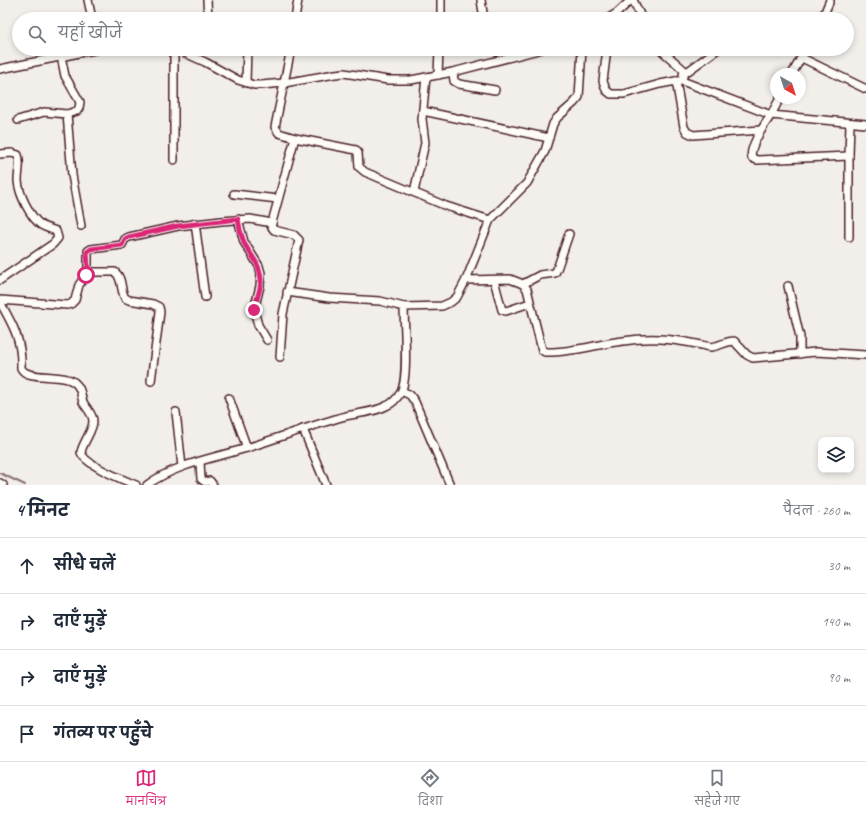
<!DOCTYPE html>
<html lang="hi">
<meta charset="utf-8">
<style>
:root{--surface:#fff;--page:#f6f6f7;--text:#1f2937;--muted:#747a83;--line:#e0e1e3;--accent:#db2777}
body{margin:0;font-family:Caveat,"Playpen Sans Deva",sans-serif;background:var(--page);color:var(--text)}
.controls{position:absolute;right:12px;bottom:12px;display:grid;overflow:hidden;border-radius:8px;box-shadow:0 2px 6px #0003}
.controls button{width:36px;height:36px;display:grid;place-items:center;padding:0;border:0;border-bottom:1px solid var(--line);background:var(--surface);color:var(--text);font:20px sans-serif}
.compass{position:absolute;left:770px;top:68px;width:36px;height:36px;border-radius:50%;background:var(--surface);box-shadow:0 2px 6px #0003;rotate:141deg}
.stop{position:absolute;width:12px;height:12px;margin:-9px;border:3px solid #db2777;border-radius:50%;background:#fff}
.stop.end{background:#db2777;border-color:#fff;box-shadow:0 1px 4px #0008}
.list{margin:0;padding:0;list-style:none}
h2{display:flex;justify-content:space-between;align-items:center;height:52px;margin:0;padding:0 16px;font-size:17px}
h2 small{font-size:13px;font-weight:400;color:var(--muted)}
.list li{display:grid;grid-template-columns:26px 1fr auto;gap:12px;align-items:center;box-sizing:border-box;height:56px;padding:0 16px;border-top:1px solid var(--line)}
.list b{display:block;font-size:15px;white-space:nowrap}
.list em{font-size:13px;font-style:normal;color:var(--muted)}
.icon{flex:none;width:22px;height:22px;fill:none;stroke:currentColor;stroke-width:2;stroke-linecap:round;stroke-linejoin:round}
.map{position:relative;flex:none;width:866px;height:485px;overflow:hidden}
.search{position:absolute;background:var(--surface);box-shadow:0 2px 6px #0003;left:12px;right:12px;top:12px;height:44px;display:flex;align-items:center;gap:10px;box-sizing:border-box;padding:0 14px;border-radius:22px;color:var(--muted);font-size:15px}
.sheet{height:276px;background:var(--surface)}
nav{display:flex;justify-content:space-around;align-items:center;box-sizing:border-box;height:56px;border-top:1px solid var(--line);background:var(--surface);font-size:11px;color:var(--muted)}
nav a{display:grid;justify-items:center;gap:2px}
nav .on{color:var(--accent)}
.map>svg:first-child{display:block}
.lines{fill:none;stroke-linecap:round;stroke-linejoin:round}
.stream{stroke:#8b6f75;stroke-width:2}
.street-casing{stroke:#4a1f2b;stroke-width:10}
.street{stroke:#fdfcf7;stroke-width:7}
.route{stroke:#db2777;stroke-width:5}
</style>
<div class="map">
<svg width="866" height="485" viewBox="0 0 866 485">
<rect width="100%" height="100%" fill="#f2efeb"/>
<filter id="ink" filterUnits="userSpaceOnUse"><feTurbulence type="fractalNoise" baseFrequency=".025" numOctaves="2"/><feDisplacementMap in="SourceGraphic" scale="8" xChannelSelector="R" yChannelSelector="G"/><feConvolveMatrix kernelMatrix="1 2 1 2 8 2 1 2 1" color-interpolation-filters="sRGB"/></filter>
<g filter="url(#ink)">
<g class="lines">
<path class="stream" d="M0 473 25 485"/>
<g class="street-casing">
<g id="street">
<path d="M88 0 92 19"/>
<path d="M207 0 208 19"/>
<path d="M481 0 484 19"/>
<path d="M633 0 642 19"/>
<path d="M295 19 298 0"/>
<path d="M441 19V0"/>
<path d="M607 19 617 13 631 0"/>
<path d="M822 19 830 0"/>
<path d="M174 49V160"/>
<path d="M176 49 205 62 238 80 254 85H261L284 83 335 74 344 73 388 80H411L453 72 542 49"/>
<path d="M607 49 603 81 606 90 611 94H624L660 84 676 81H682L771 115 780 98"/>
<path d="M660 49 684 70 682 81"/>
<path d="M802 58 866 89"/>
<path d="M0 69 99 49"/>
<path d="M453 72 454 81 459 84 495 90"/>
<path d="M684 74 718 49"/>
<path d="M792 74 806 49"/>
<path d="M438 75 439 49"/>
<path d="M676 81 684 127 687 132 693 135 761 130"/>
<path d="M246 82 247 49"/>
<path d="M423 111 549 138"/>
<path d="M67 114 72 175 81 226"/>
<path d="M18 120 44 112 67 114 77 111 79 108 80 102 65 76 61 56"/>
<path d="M295 138 356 150 358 153 359 167 365 172 446 206 490 220"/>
<path d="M0 154 12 153 18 155C21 163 18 172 18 181 19 194 30 217 41 225 46 228 51 229 56 231L58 238 53 244 0 280"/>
<path d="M849 156 757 160 752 158C748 148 765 124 771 115L866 124"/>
<path d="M414 192 425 143 422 119 426 77"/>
<path d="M234 194 278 199"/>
<path d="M238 219 244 242 259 266 261 273 260 286 254 310 258 325 267 340"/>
<path d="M195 223 205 297"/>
<path d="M849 237V156L850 123"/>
<path d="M88 272H115C123 278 120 290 125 298L129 300 153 304 159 307 160 312 151 381"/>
<path d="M466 280 510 279 523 284 527 289 542 350 545 352C571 353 597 344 623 341 657 336 679 340 711 347 720 346 726 341 734 341L747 355 753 358 816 352 866 355"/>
<path d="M494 280 502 310 506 311 530 303"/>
<path d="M523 284 540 275 555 273 557 269 569 234"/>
<path d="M788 286 800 337V354"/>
<path d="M287 292 329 298 380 301 404 307"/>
<path d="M0 300 67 305 71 304 75 300 79 285 88 272V251L91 249 122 245 125 239 129 237 178 226 221 221 250 219 272 223"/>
<path d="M0 302C13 325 22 340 21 368 27 382 67 371 77 385 81 389 81 396 83 402 86 408 93 414 93 421 93 431 83 442 81 452 83 464 124 480 136 485"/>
<path d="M280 357 283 314 299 240 294 235 274 230 271 226 295 138 279 133 275 127 291 49"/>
<path d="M402 391 410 395 415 402 450 485"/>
<path d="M229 398 247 448"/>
<path d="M176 412 182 467"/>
<path d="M303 429 326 485"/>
<path d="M200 462 201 479 205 482 210 481 213 485"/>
<path d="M0 483 3 485"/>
<path d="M147 485C176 464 214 458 247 448 278 438 310 426 342 417 356 413 373 413 386 406 392 404 398 397 401 392 409 377 404 325 404 307L442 306 451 302 457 297 466 280 490 220 527 183 545 151 553 124 557 118 574 103 579 97 582 49"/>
</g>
</g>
<use href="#street" class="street"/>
</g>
</g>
<g class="lines" filter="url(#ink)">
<path class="route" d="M86 275 88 269 87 252 91 249 122 245 125 239 129 237 178 226 238 219C239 227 241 235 244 243 251 256 261 265 261 280 261 290 256 300 254 310"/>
</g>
</svg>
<div class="controls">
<button><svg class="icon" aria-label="layers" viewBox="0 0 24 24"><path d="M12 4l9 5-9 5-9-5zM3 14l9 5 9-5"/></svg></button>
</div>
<svg class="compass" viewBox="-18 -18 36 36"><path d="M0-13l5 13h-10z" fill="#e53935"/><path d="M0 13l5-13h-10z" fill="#747a83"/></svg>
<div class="stop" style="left:86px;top:275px"></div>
<div class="stop end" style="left:254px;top:310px"></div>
<div class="search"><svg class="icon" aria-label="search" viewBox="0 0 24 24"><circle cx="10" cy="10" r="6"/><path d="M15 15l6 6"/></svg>यहाँ खोजें</div>
</div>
<section class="sheet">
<h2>4 मिनट<small>पैदल · 260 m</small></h2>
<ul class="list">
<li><svg class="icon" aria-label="ahead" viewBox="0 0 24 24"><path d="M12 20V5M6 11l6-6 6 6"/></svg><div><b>सीधे चलें</b></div><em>30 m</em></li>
<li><svg class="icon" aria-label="right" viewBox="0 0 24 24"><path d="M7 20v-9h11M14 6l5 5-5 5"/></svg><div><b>दाएँ मुड़ें</b></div><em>140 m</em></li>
<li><svg class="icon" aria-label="right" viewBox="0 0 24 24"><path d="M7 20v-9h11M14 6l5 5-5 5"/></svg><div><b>दाएँ मुड़ें</b></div><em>90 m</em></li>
<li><svg class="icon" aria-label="arrive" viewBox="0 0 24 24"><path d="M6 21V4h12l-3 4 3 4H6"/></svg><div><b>गंतव्य पर पहुँचे</b></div></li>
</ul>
</section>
<nav>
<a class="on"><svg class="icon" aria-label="map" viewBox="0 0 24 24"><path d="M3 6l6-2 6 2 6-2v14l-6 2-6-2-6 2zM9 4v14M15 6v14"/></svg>मानचित्र</a>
<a><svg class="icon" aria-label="directions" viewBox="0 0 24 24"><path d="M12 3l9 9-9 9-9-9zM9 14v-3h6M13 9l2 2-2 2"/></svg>दिशा</a>
<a><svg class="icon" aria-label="saved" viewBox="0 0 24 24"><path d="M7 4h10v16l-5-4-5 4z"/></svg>सहेजे गए</a>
</nav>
